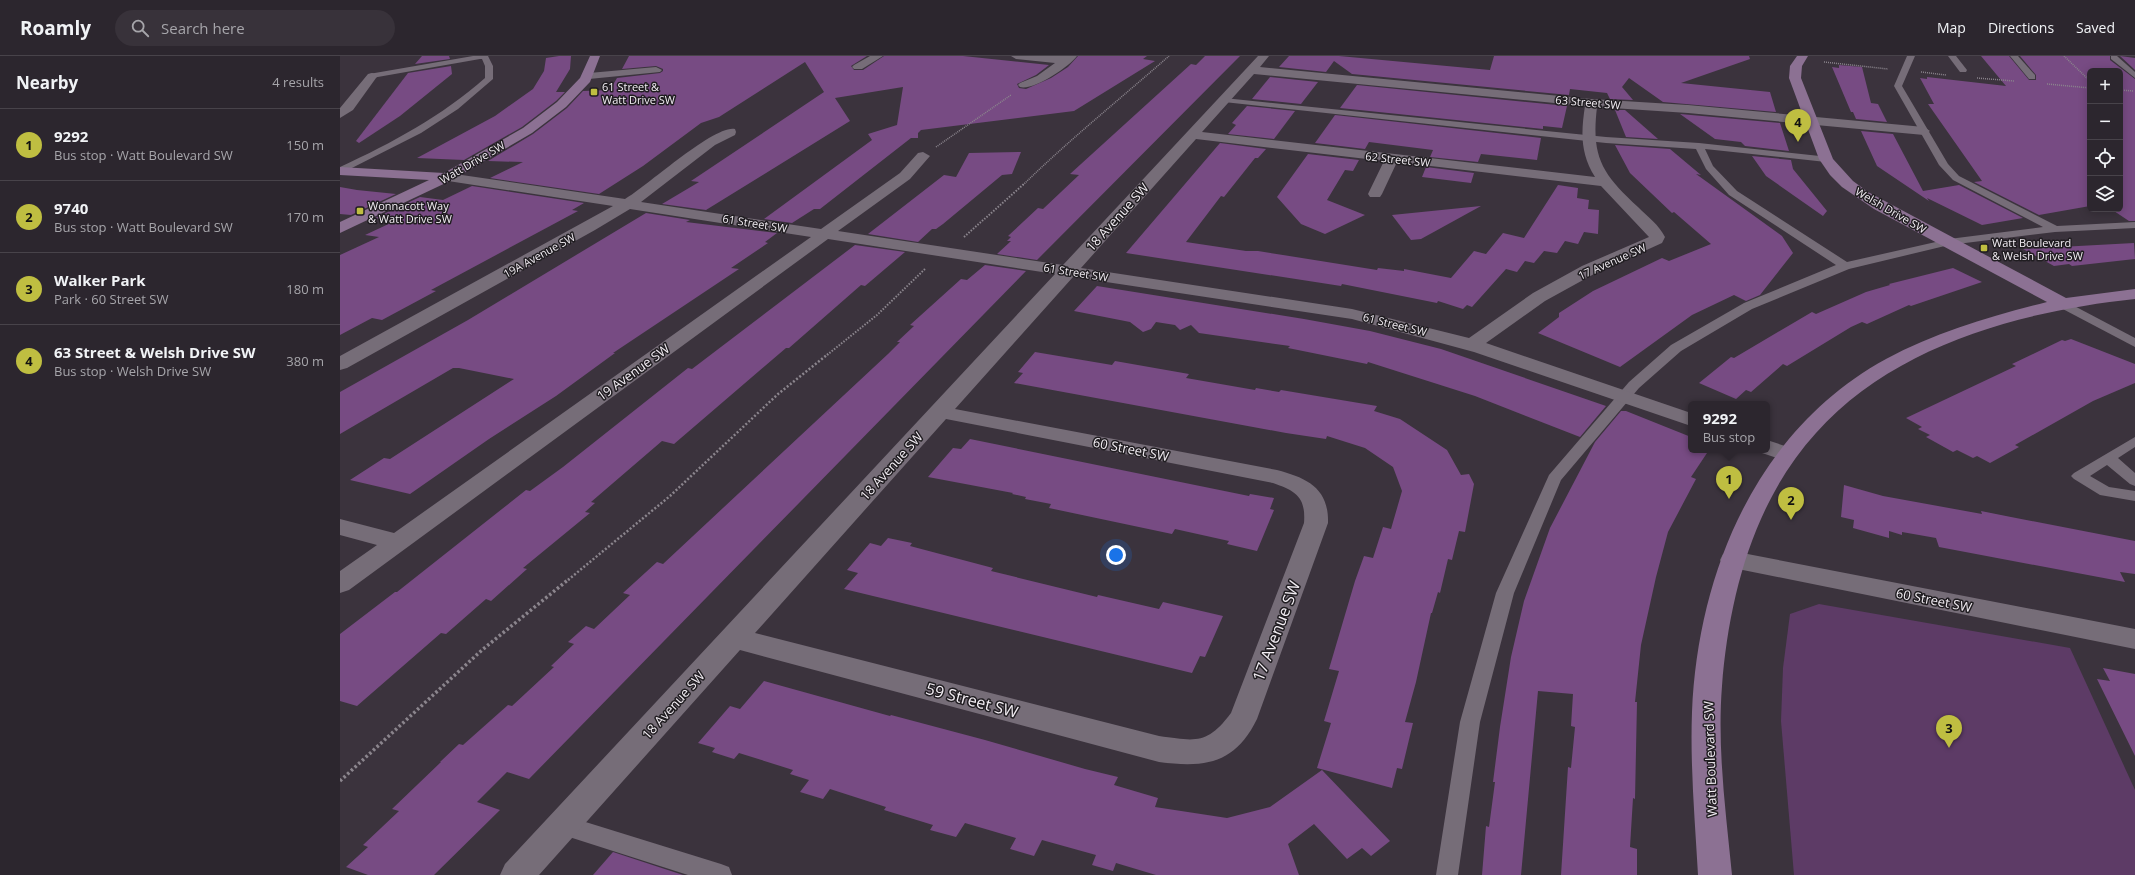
<!DOCTYPE html>
<meta charset="utf-8">
<style>
:root{--surface:#2c262e;--page:#38323a;--text:#f1f3f6;--muted:#a6a5aa;--line:#48434a;--accent:#bfbe41}
body{margin:0;font-family:"Open Sans",sans-serif;background:var(--page);color:var(--text)}
.controls{position:absolute;right:12px;top:12px;display:grid;overflow:hidden;border-radius:6px;box-shadow:0 2px 10px #0003}
.controls button{width:36px;height:36px;display:grid;place-items:center;padding:0;border:0;border-bottom:1px solid var(--line);background:var(--surface);color:var(--text);font:20px sans-serif}
.you{position:absolute;left:776px;top:499px;width:14px;height:14px;margin:-10px;border:3px solid #fff;border-radius:50%;background:#1a73e8;box-shadow:0 0 0 6px #1a73e833}
.badge{display:grid;place-items:center;width:26px;height:26px;border-radius:50%;background:var(--accent);color:#111;font-size:13px;font-weight:700}
.pin{position:absolute;translate:-50% -33px;filter:drop-shadow(0 1px 2px #0008)}
.pin::after{content:'';position:absolute;top:21px;width:14px;height:12px;background:inherit;clip-path:polygon(0 0,100% 0,50% 100%)}
.popup{position:absolute;left:1348px;top:345px;width:82px;height:52px;box-sizing:border-box;display:grid;place-content:center;border-radius:6px;background:var(--surface);filter:drop-shadow(0 1px 3px #0005);font-size:13px;white-space:nowrap;color:var(--muted)}
.popup b{font-size:15px;color:var(--text)}
.popup::after{content:'';position:absolute;left:50%;top:100%;margin-left:-8px;border:8px solid transparent;border-top-color:var(--surface)}
.list{margin:0;padding:0;list-style:none}
h2{display:flex;justify-content:space-between;align-items:center;height:52px;margin:0;padding:0 16px;font-size:17px}
h2 small{font-size:13px;font-weight:400;color:var(--muted)}
.list li{display:grid;grid-template-columns:26px 1fr auto;gap:12px;align-items:center;box-sizing:border-box;height:72px;padding:0 16px;border-top:1px solid var(--line)}
.list b{display:block;font-size:15px;white-space:nowrap}
.list p{margin:0;font-size:13px;white-space:nowrap;color:var(--muted)}
.list em{font-size:13px;font-style:normal;color:var(--muted)}
.icon{flex:none;width:22px;height:22px;fill:none;stroke:currentColor;stroke-width:2;stroke-linecap:round;stroke-linejoin:round}
.map{position:relative;flex:none;width:1795px;height:819px;overflow:hidden}
header{display:flex;align-items:center;gap:24px;box-sizing:border-box;height:56px;padding:0 20px;background:var(--surface);border-bottom:1px solid var(--line)}
header strong{font-size:19px}
nav{display:flex;gap:22px;margin-inline-start:auto;font-size:14px}
.search{width:280px;height:36px;background:var(--page);display:flex;align-items:center;gap:10px;box-sizing:border-box;padding:0 14px;border-radius:22px;color:var(--muted);font-size:15px}
main{display:flex}
aside{flex:1;background:var(--surface)}
.map>svg:first-child{display:block}
.green{fill:#5d3b66}
.building{fill:#774b83}
.lines{fill:none;stroke-linecap:round;stroke-linejoin:round}
.path-far3{stroke:#8b858d;stroke-width:1.5;stroke-dasharray:1 1;stroke-linecap:butt}
.path-far2{stroke:#8b858d;stroke-width:2;stroke-dasharray:1.5 1.5;stroke-linecap:butt}
.path-far1{stroke:#8b858d;stroke-width:2.5;stroke-dasharray:2 2;stroke-linecap:butt}
.path{stroke:#8b858d;stroke-width:3.5;stroke-dasharray:2.5 2.5;stroke-linecap:butt}
.lane{fill:#766d78;fill-rule:evenodd}
.street{fill:#766d78;fill-rule:evenodd}
.secondary{fill:#8c7193;fill-rule:evenodd}
.poi-dot{fill:#bfbe41;stroke:#201d21;stroke-width:1.5}
.labels{text-anchor:middle;dominant-baseline:central;stroke-width:3;stroke-linejoin:round;paint-order:stroke}
.far-poi-label{font-size:11px;fill:#f3eef4;stroke:#201d21;text-anchor:start}
.far-street-label{font-size:11px;fill:#f3eef4;stroke:#201d21}
.street-label{font-size:13px;fill:#f3eef4;stroke:#201d21}
.near-street-label{font-size:16px;fill:#f3eef4;stroke:#201d21}
</style>
<header>
<strong>Roamly</strong>
<div class="search"><svg class="icon" aria-label="search" viewBox="0 0 24 24"><circle cx="10" cy="10" r="6"/><path d="M15 15l6 6"/></svg>Search here</div>
<nav><a>Map</a><a>Directions</a><a>Saved</a></nav>
</header>
<main>
<aside>
<h2>Nearby<small>4 results</small></h2>
<ul class="list">
<li><span class="badge">1</span><div><b>9292</b><p>Bus stop · Watt Boulevard SW</p></div><em>150 m</em></li>
<li><span class="badge">2</span><div><b>9740</b><p>Bus stop · Watt Boulevard SW</p></div><em>170 m</em></li>
<li><span class="badge">3</span><div><b>Walker Park</b><p>Park · 60 Street SW</p></div><em>180 m</em></li>
<li><span class="badge">4</span><div><b>63 Street &amp; Welsh Drive SW</b><p>Bus stop · Welsh Drive SW</p></div><em>380 m</em></li>
</ul>
</aside>
<div class="map">
<svg width="1795" height="819" viewBox="0 0 1795 819">
<rect width="100%" height="100%" fill="#3b333d"/>
<path class="green" d="M1479 548 1730 592 1795 734V819H1454L1441 665 1443 612 1450 558Z"/>
<g class="building">
<path d="M82 0H109L110 3 75 8Z"/>
<path d="M219 0H231L230 13 216 36H225L216 45 182 71 124 104 77 102 155 60 193 33 204 15 206 2Z"/>
<path d="M289 0H527L511 10 514 14H523L544 0H623L709 9 696 19 677 28 679 32 686 33 711 22 728 11 738 0H807L803 3 815 5 734 55 581 74 578 77V82H571L480 153H474L452 167 424 163 532 84 528 78 557 69 563 31 495 42 510 65 366 154 322 148 359 126 351 125 484 36 465 6 379 61 361 67 303 110 259 138 150 122 183 106 148 105 193 78 227 52 243 35 270 34 277 22 320 17 323 15V13L316 10 282 13Z"/>
<path d="M865 0H900L697 204 657 198 671 185H667L671 181 668 180 698 152 703 153 739 119 730 118 851 8 856 9Z"/>
<path d="M949 0H999L1150 14 1154 0H1409L1410 3 1341 27 1430 36 1436 56 1323 46 1289 22 1282 31 1293 44 1270 43 1267 37 1230 33 1229 39 1012 18 994 5 986 16 939 11Z"/>
<path d="M1641 0H1669L1689 24H1696V19L1680 0H1770V4L1795 23V165H1789L1771 153H1780V15H1750V150L1699 159 1634 126 1642 125 1588 48H1594L1580 22 1587 23V21L1666 30Z"/>
<path d="M1780 0 1795 2V14Z"/>
<path d="M1499 9 1522 11 1531 47 1538 48 1547 66 1516 63 1513 56H1511L1492 11 1499 12Z"/>
<path d="M111 10 112 18 60 60 19 87 16 85 68 17Z"/>
<path d="M930 21 978 26 961 48 912 43Z"/>
<path d="M1017 29 1227 50 1222 72 1203 70V73L1000 52Z"/>
<path d="M907 50 955 55 934 83 888 78 896 69 892 67Z"/>
<path d="M1275 54H1285L1318 83 1286 81Z"/>
<path d="M1340 58 1440 67 1449 95 1405 90 1401 86 1375 83Z"/>
<path d="M995 59 1201 82 1197 104 1141 98 1138 106 1090 101 1093 94 1029 86 1025 93 975 87Z"/>
<path d="M1521 75 1553 78 1583 135 1619 129 1683 162 1642 169 1587 142 1589 145 1537 110Z"/>
<path d="M880 87 926 93 918 102H915L884 141 881 140 846 186 906 195H918L1037 214 1038 212 1064 215V213L1111 222 1134 195 1146 198 1163 177 1184 182 1218 129 1238 132 1237 142 1249 144 1248 153 1259 154 1258 178 1244 176 1238 188 1225 185 1217 197 1204 195 1194 207 1185 205 1177 216 1166 213 1132 251 1127 249 1123 253 1098 245 1097 247 1002 228 1001 230 786 197Z"/>
<path d="M1275 89 1330 93 1361 119 1356 118 1442 180 1453 197 1420 239 1406 245 1394 239 1352 259 1280 311 1198 277 1219 261V257L1253 235 1322 202 1329 205 1371 188 1334 156 1332 157 1290 117Z"/>
<path d="M681 96 672 118 662 119 603 168 596 173H592L578 186 528 178 604 119 616 121 629 97Z"/>
<path d="M968 98 1019 104 1013 115 1005 114 987 144 1025 159 985 178 961 168 937 141Z"/>
<path d="M1412 100 1451 104 1453 113 1487 155 1483 160 1426 120Z"/>
<path d="M1086 111 1134 117 1131 127 1082 121Z"/>
<path d="M132 130 244 147 232 154 238 155 91 234 96 235 42 264 32 262 0 279V199L39 181 25 179 55 165 35 162 80 141 103 144Z"/>
<path d="M0 131 17 134 56 138 11 159 0 158Z"/>
<path d="M1141 150 1081 183 1071 184 1052 159Z"/>
<path d="M306 157 350 164 346 166 437 177 425 186 428 187 391 212 399 213 273 297H275L216 340 149 383 70 438 10 424 44 402 50 403 174 323 119 312H113L0 378V336L128 264Z"/>
<path d="M1794 187 1795 203 1732 210 1729 208 1714 210 1683 193Z"/>
<path d="M515 189 565 196 525 230 521 229 449 292H446L334 388 322 385 251 446 255 447 245 456 250 457 183 512 187 513 151 545 146 543 106 578 101 577 17 650 0 645V578L55 536H57L186 434 190 435 223 411 348 312 352 313Z"/>
<path d="M645 209 686 215 189 723 167 716 137 746 160 754 94 819H28L6 811 28 791 23 789 59 755 52 753 101 706H100L119 688 123 689 168 649 172 650 214 611 211 610 234 588 228 586 246 570 254 573 290 539 283 537 317 506 323 508 548 298 560 286H557L574 270 570 269 621 223 627 224Z"/>
<path d="M1613 212 1642 226 1571 250 1569 249 1527 268 1522 266 1511 271 1447 310 1443 308 1411 336 1406 334 1396 343 1359 327 1391 301 1394 302 1472 256 1476 258 1526 236 1550 229 1549 228Z"/>
<path d="M757 230 964 263 1030 275 1101 293 1266 350 1240 381 1135 340 1028 306 1027 308 948 292 950 290 859 277 851 269 840 274 835 269 816 266 811 273 803 276 790 266 734 255Z"/>
<path d="M1731 283 1795 308V327L1753 345 1675 389 1679 391 1650 407 1637 400 1633 402 1617 394 1613 396 1586 381 1590 379 1578 373 1582 371 1566 362 1676 310 1672 308 1722 284 1725 285Z"/>
<path d="M695 296 772 309 775 305 849 318 846 322 915 334 916 332 939 336 941 334 1037 350 1034 355 1060 363 1107 394 1121 419 1129 418 1134 428 1125 476 1119 475 1112 504 1108 503 1100 537 1098 536 1092 557H1091L1076 626 1065 666 1073 667 1062 713 1057 712 1052 732 977 712 991 667 984 665 999 615 989 613 1015 525 1024 500 1033 502 1043 471 1051 473 1062 435 1053 411 1025 392 987 380 986 383 946 377 674 327 683 317 678 316Z"/>
<path d="M1281 355H1286L1351 381V394H1369L1351 421 1356 423 1328 476 1316 521 1301 589 1295 646H1297L1295 743 1293 742 1290 791 1297 793V819H1221L1228 711 1231 712 1235 671 1231 670 1233 638 1198 635 1181 819H1142L1146 770 1149 771 1155 726H1153L1160 671 1171 601 1184 545 1210 472 1255 386Z"/>
<path d="M630 383 909 440 910 438 934 442 930 453 934 454 917 495 887 488 889 485 835 473 832 478 709 452 711 448 685 443 686 441 672 438 673 437 588 421 613 392 621 393Z"/>
<path d="M1504 429 1543 440 1642 458 1641 455 1671 461 1795 485V518L1780 516 1785 526 1599 491 1596 482 1562 476V479L1549 475V482L1513 472 1514 464 1501 461Z"/>
<path d="M548 482 572 487 570 490 653 512 651 515 757 541 758 539 819 553 823 546 883 560 865 601 860 600 852 617 504 533 518 517 507 514 530 487 541 490Z"/>
<path d="M1763 612 1795 618V700L1757 623 1770 625Z"/>
<path d="M424 625 550 660 551 659 645 684 745 713 778 721 774 729 818 742 815 751 887 762 930 751 982 714 1050 785 1031 800 1022 792 1007 803 974 768 948 788 959 819H816L776 807 773 815 752 809 756 799 702 784 694 800 670 793 676 782 625 767 616 781 590 774 593 769 544 754 546 751 490 733 483 743 460 736 469 724 450 718 453 714 399 697 394 703 372 696 375 692 358 687 390 650 400 653Z"/>
<path d="M273 796 343 819H253Z"/>
</g>
<g class="lines">
<g class="path-far3">
<path d="M1724 0 1750 25"/>
<path d="M1484 6 1548 13"/>
<path d="M1581 16 1606 19"/>
<path d="M1637 22 1674 25"/>
<path d="M1707 28 1750 32"/>
<path d="M1780 34 1793 35"/>
<path d="M596 91 671 39"/>
<path d="M683 129C729 84 780 43 829 0"/>
</g>
<g class="path-far2">
<path d="M624 181 684 128"/>
<path d="M487 299 537 259 586 212"/>
</g>
<path class="path-far1" d="M228 524 330 440 438 338 488 298"/>
<path class="path" d="M0 725 142 594 229 523"/>
<g class="lane">
<path d="M133 0H148L153 10V23L118 53 81 77 0 118V111C52 87 102 60 145 22V10L142 3H140L32 22H29V18Z"/>
<path d="M1567 0H1575L1562 30 1608 108 1619 120 1717 170 1795 166V172L1715 176 1609 189 1509 213 1412 253 1341 295 1299 332 1221 424 1174 537 1140 666 1118 819H1096L1120 666 1156 537 1209 419 1289 326 1331 289 1404 247 1496 209 1389 139 1366 113 1356 93 1266 87 884 46 880 44 884 42 1266 81 1359 87 1489 101 1491 103 1486 106 1365 93 1373 110 1397 135 1507 206 1609 183 1703 171 1613 124 1599 109 1554 30Z"/>
<path d="M1608 0H1616L1627 14 1626 16H1620Z"/>
<path d="M1670 0H1678L1695 19V23H1689Z"/>
<path d="M1771 0H1777L1795 16V22L1771 3Z"/>
<path d="M1723 244 1795 282V291L1719 251 1717 248Z"/>
<path d="M1795 381V391L1778 402 1795 417V430L1790 428 1767 409 1750 420 1769 431 1795 435V445L1760 439 1734 423 1731 420 1734 417Z"/>
<path d="M223 759 381 808 389 811 392 819H348L223 779 215 776 212 769 215 762Z"/>
</g>
<g class="street">
<path d="M530 0H543L522 13H514L512 11 514 9Z"/>
<path d="M671 0H737C729 11 693 35 680 31L678 29 680 27 697 20 715 7 676 3Z"/>
<path d="M918 0H929L920 11 1251 43 1348 49 1584 71 1590 75 1584 79 1348 57 1257 51C1251 101 1262 118 1298 151 1308 161 1319 169 1325 181L1322 187 1254 218 1205 245 1146 287 1351 357V370L1134 296 1012 263 733 221 615 353 937 414C967 422 989 432 988 467L917 663C895 708 865 712 819 706L400 594 199 819H160L165 808 715 218 488 183 9 534 0 537V515L37 489 0 479V463L54 477 471 181 290 153 255 174 7 312 0 314V300L273 150 108 125 103 124 101 121 103 118 108 117 285 143C306 131 375 68 395 73L396 76 395 79 375 89 301 146 481 173 560 117 578 97 583 96 590 100 570 123 498 175 723 209ZM914 18 1245 50C1241 76 1240 97 1255 121L862 76ZM856 83 1044 105 1028 138 1030 141H1040L1042 138 1057 106 1261 130 1309 181 1242 210 1193 237 1129 282 1012 253 741 212ZM606 363 933 427C956 435 966 441 964 467L891 657C867 689 856 685 819 680L415 577Z"/>
<path d="M316 11 322 14 320 16 249 23 243 20 249 17Z"/>
<path d="M32 17 36 18 38 20 36 22 13 54 0 62V52L28 18Z"/>
<path d="M1427 384 1454 393 1457 398 1454 403 1446 405 1419 396 1418 394H1427Z"/>
<path d="M1392 495 1795 573V593L1383 510 1380 504 1383 498Z"/>
</g>
<g class="secondary">
<path d="M250 0H260L250 26 226 51 192 77 112 124 0 177V166L89 124 0 119V111L104 117 183 72 217 46 240 22Z"/>
<path d="M1457 0H1468L1462 10 1461 22 1493 103 1513 125 1528 136 1726 242 1795 233V243C1682 255 1554 289 1476 377 1414 445 1389 540 1382 630 1377 693 1386 757 1392 819H1358C1355 765 1350 710 1352 656 1358 514 1418 373 1546 303 1596 276 1652 260 1707 246L1534 153 1502 131 1490 119 1479 103 1449 22 1450 10Z"/>
</g>
</g>
<g class="poi-dot">
<rect x="250" y="32" width="8" height="8" rx="2"/>
<rect x="16" y="151" width="8" height="8" rx="2"/>
<rect x="1640" y="188" width="8" height="8" rx="2"/>
</g>
<g class="labels">
<g class="far-poi-label">
<text x="262" y="30">61 Street &amp;<tspan x="262" dy="13">Watt Drive SW</tspan></text>
<text x="28" y="149">Wonnacott Way<tspan x="28" dy="13">&amp; Watt Drive SW</tspan></text>
<text x="1652" y="186">Watt Boulevard<tspan x="1652" dy="13">&amp; Welsh Drive SW</tspan></text>
</g>
<g class="far-street-label">
<text transform="translate(1248 46) rotate(5)">63 Street SW</text>
<text transform="translate(1058 103) rotate(6)">62 Street SW</text>
<text transform="translate(132 106) rotate(-30)">Watt Drive SW</text>
<text transform="translate(1551 154) rotate(30)">Welsh Drive SW</text>
<text transform="translate(415 167) rotate(9)">61 Street SW</text>
<text transform="translate(199 199) rotate(-29)">19A Avenue SW</text>
<text transform="translate(1272 205) rotate(-24)">17 Avenue SW</text>
<text transform="translate(736 216) rotate(9)">61 Street SW</text>
<text transform="translate(1055 268) rotate(14)">61 Street SW</text>
</g>
<g class="street-label">
<text transform="translate(777 161) rotate(-48)">18 Avenue SW</text>
<text transform="translate(293 316) rotate(-36)">19 Avenue SW</text>
<text transform="translate(791 393) rotate(11)">60 Street SW</text>
<text transform="translate(551 410) rotate(-48)">18 Avenue SW</text>
<text transform="translate(1594 544) rotate(11)">60 Street SW</text>
<text transform="translate(333 649) rotate(-48)">18 Avenue SW</text>
<text transform="translate(1370 703) rotate(-92)">Watt Boulevard SW</text>
</g>
<g class="near-street-label">
<text transform="translate(936 575) rotate(-69)">17 Avenue SW</text>
<text transform="translate(632 644) rotate(15)">59 Street SW</text>
</g>
</g>
</svg>
<div class="controls">
<button>+</button>
<button>−</button>
<button><svg class="icon" aria-label="locate" viewBox="0 0 24 24"><circle cx="12" cy="12" r="6"/><path d="M12 2v4M12 18v4M2 12h4M18 12h4"/></svg></button>
<button><svg class="icon" aria-label="layers" viewBox="0 0 24 24"><path d="M12 4l9 5-9 5-9-5zM3 14l9 5 9-5"/></svg></button>
</div>
<div class="you"></div>
<div class="pin badge" style="left:1389px;top:443px">1</div>
<div class="popup"><b>9292</b>Bus stop</div>
<div class="pin badge" style="left:1451px;top:464px">2</div>
<div class="pin badge" style="left:1609px;top:692px">3</div>
<div class="pin badge" style="left:1458px;top:86px">4</div>
</div>
</main>
